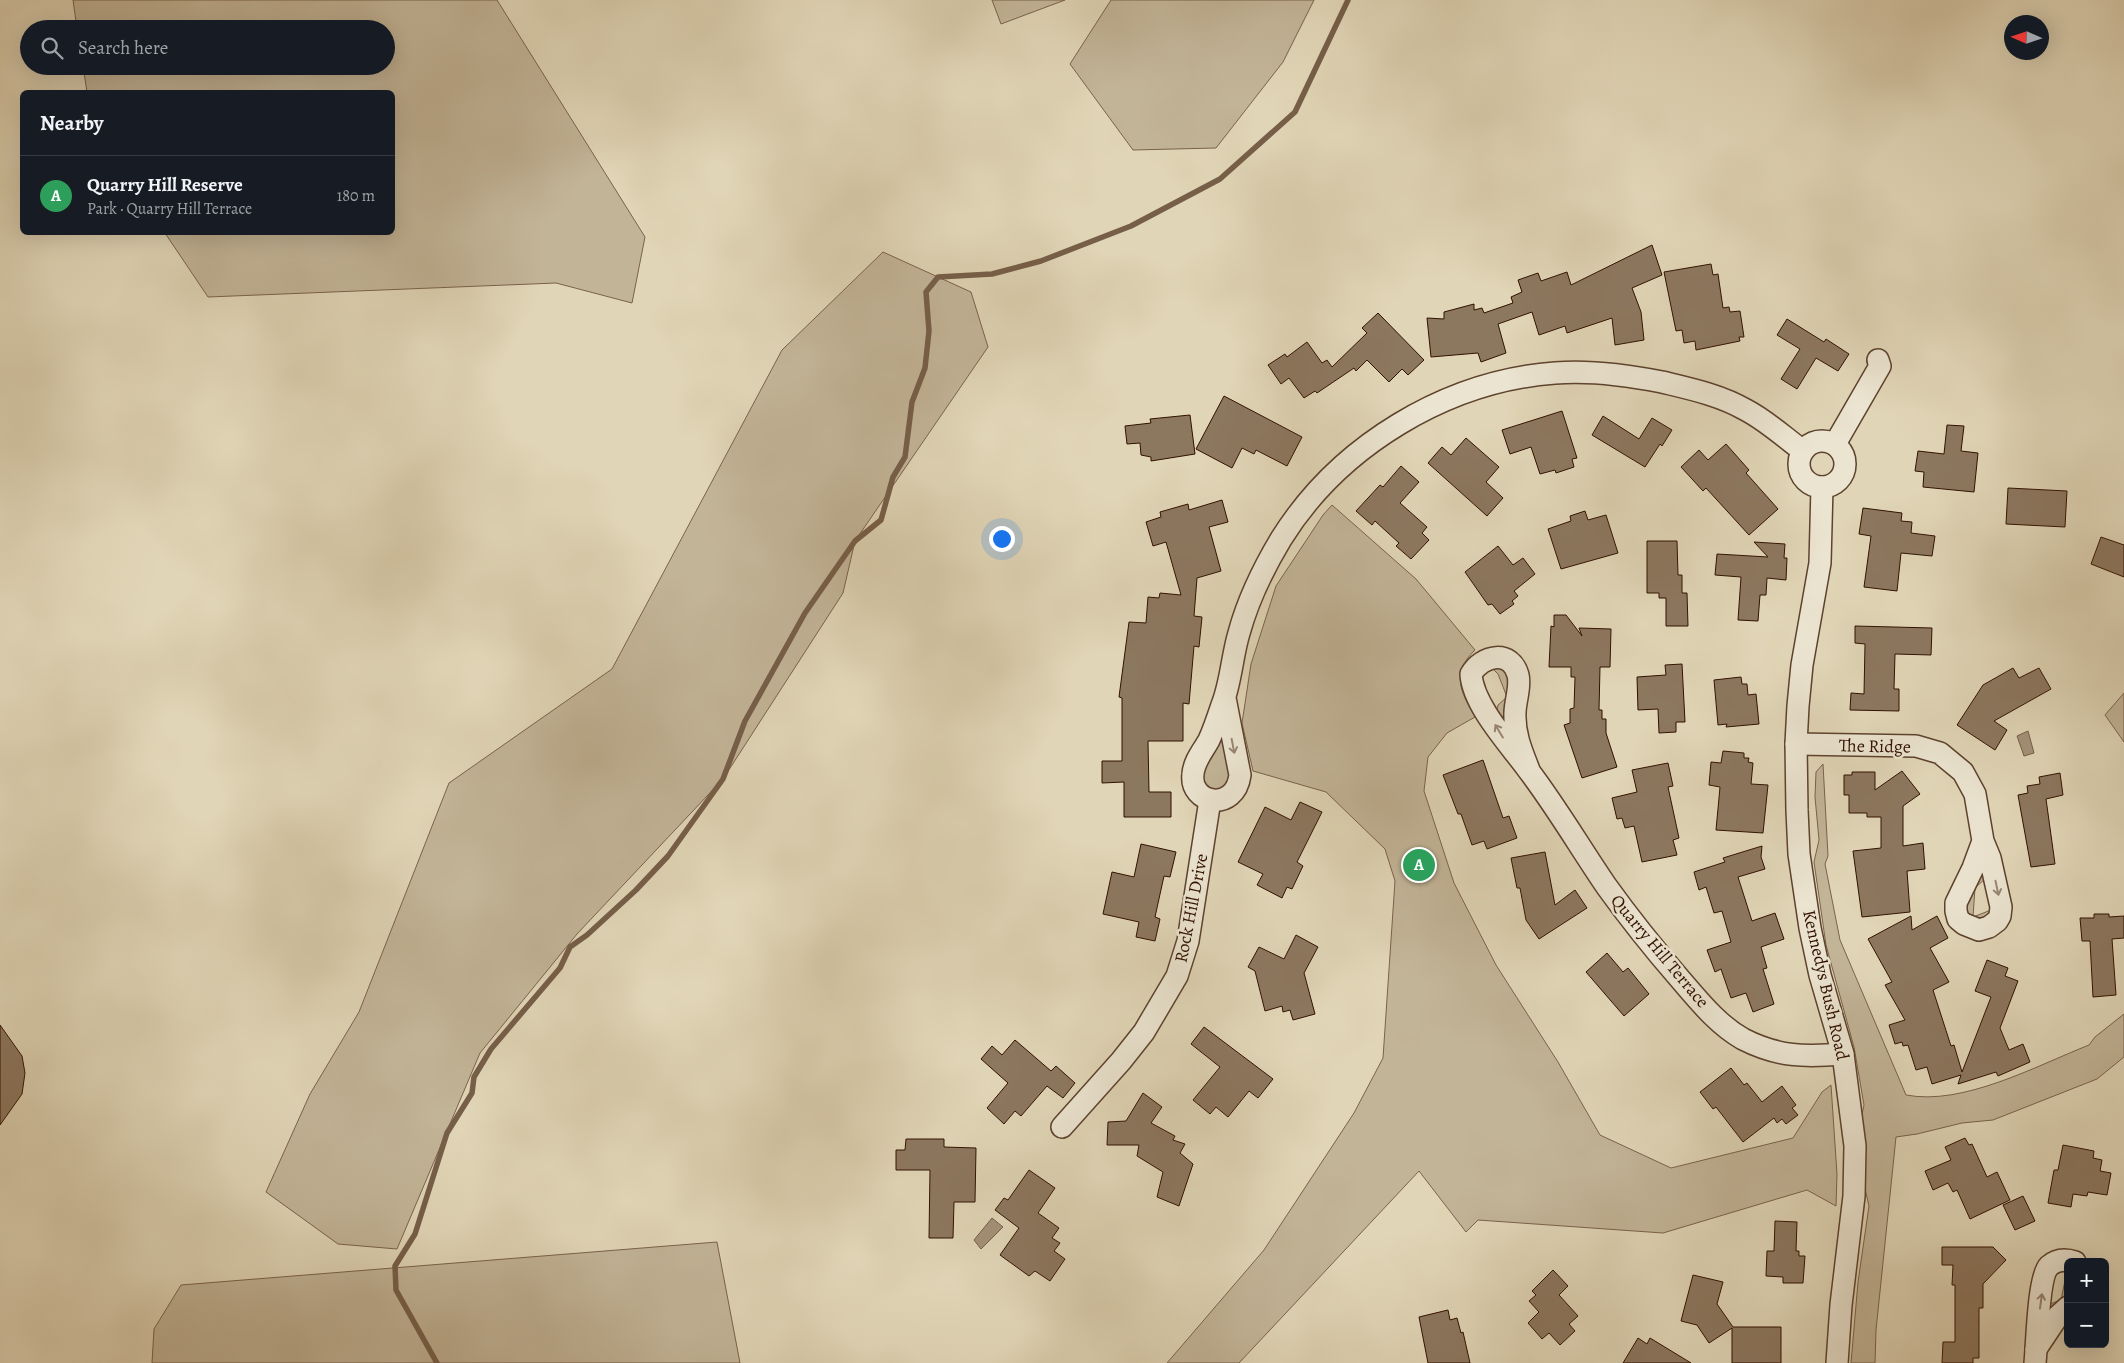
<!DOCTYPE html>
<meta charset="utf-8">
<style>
:root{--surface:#171b24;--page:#242831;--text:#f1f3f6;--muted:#9ea1a6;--line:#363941;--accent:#0f766e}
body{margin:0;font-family:Alegreya,serif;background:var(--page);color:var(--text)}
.controls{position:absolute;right:15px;bottom:15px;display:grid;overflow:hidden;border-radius:8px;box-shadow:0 5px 20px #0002}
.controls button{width:45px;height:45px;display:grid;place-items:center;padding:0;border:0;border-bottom:1px solid var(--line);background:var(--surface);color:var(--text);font:25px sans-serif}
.compass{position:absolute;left:2004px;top:15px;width:45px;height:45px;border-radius:50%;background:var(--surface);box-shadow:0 5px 20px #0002;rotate:273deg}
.you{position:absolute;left:1001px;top:538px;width:18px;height:18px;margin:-12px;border:4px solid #fff;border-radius:50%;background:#1a73e8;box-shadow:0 0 0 8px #1a73e833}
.badge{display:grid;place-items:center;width:32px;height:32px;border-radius:50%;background:var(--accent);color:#fff;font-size:16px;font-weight:700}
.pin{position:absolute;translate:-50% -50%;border:2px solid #fff;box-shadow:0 1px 5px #0006}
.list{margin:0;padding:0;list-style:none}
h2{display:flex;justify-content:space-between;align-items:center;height:65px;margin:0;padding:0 20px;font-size:21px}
h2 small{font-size:16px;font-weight:400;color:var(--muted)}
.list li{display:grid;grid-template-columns:32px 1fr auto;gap:15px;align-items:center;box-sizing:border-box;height:80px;padding:0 20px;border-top:1px solid var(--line)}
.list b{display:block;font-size:19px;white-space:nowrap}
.list p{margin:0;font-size:16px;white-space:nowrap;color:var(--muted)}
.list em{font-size:16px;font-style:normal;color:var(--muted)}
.icon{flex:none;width:28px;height:28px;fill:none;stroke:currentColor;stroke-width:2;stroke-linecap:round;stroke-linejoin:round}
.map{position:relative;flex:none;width:2124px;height:1363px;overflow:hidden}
.search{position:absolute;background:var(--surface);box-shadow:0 5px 20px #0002;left:20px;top:20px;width:375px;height:55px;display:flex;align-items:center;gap:12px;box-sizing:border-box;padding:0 18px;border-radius:28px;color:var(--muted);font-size:19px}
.panel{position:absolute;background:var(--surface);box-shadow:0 5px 20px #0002;left:20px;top:90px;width:375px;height:145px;border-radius:8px}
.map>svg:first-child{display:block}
.green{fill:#c2b497;stroke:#7a624c}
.water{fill:#a49278;stroke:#765e48}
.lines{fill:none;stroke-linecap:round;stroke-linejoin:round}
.stream{stroke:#765e48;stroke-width:5.5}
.building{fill:#8c775f;stroke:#311101}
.street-casing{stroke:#5d422e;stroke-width:24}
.street{stroke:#ebe4d0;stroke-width:21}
.oneway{stroke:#978573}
.labels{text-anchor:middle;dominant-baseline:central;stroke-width:5;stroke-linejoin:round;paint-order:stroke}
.street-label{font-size:18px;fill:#311101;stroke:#ebe4d0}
</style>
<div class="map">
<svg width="2124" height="1363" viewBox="0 0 2124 1363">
<rect width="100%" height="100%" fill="#e0d5b6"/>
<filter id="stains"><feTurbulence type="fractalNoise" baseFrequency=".004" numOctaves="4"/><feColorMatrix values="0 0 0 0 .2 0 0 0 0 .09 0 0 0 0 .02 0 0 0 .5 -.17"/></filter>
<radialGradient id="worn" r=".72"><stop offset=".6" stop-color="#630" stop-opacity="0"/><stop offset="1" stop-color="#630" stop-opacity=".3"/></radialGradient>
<g class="green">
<path d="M73 0H497L645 237 632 303 556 283 208 297 165 233 392 232V92H87L83 66H386V29H77Z"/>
<path d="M992 0H1065L1001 24Z"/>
<path d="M1111 0H1314L1283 62 1216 148 1133 150 1070 64Z"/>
<path d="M883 252 971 292 988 347 855 541 843 593 723 779 577 934 480 1053 397 1249 338 1244 266 1192 310 1094 359 1012 449 783 612 669 782 350Z"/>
<path d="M1332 505 1416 579 1475 650C1451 673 1460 691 1475 717L1447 733 1428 757 1424 791 1454 883 1496 965 1558 1062 1600 1135 1671 1168 1793 1138 1822 1092 1831 1085 1837 1174 1836 1206 1807 1190 1663 1233 1478 1220 1466 1232 1419 1171 1239 1363H1167L1264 1250 1354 1113 1383 1058 1395 881 1385 849 1326 792 1253 771 1242 723 1251 664 1276 586 1323 515Z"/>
<path d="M1491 665 1508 670 1511 732 1496 713 1498 705 1507 697 1498 674 1492 668 1480 679Z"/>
<path d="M2124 693V742L2105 715Z"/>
<path d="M1222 730 1232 774 1228 787 1215 793 1203 785 1202 768Z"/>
<path d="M1823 764 1828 856 1825 864 1840 940 1906 1095C1963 1106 2036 1066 2089 1045L2095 1037 2124 1014V1057L2097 1079 1993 1120 1962 1123 1917 1134 1896 1137 1876 1330 1875 1363H1851L1858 1282 1869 1206 1855 1146 1864 1105 1854 1047 1826 945 1814 862 1819 840 1815 797 1816 772Z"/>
<path d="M1985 859 1987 877 1975 888 1973 917 1991 910 1990 916 1978 921 1965 912 1964 906Z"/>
<path d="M717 1242 740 1363H152L154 1329 181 1285Z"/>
<path d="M2068 1266V1300L2044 1324 2047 1305 2061 1300Z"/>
</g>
<g class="water">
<path d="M2028 731 2034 753 2024 756 2017 736Z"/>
<path d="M992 1218 1003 1227 981 1249 974 1240Z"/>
</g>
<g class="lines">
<path class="stream" d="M437 1363 396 1290 395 1266 415 1234 447 1133 472 1093 474 1077 491 1049 560 968 570 947 587 935 636 890 668 856 723 779 745 721 805 613 855 541 881 520 893 477 905 457 912 402 925 368 929 331 926 292 938 277 992 274 1041 261 1131 226 1220 179 1295 112 1348 0"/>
</g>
<g class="building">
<path d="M1652 245 1662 275 1632 288 1641 312 1644 340 1615 345 1612 318 1567 333 1565 326 1539 335 1532 312 1498 324 1506 353 1481 362 1478 353 1431 357 1427 318 1444 319V312L1474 304V310L1482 308 1484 313 1513 303 1511 297 1522 292 1518 280 1538 273 1541 281 1567 272 1571 285Z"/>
<path d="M1711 264 1713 275 1718 274 1723 308 1729 307 1730 312 1740 311 1744 337H1739L1740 341 1696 350 1695 341 1684 343 1682 330 1676 331 1664 272Z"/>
<path d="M1378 313 1424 360 1408 375 1402 369 1389 382 1367 360 1356 371 1354 368 1317 393 1315 391 1304 398 1289 378 1281 384 1268 365 1285 354 1287 357 1307 342 1322 363 1327 360 1332 367 1367 333 1362 328Z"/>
<path d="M1787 319 1824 342 1826 339 1849 354 1838 371 1816 358 1797 389 1781 379 1800 349 1777 335Z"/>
<path d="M1224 396 1302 437 1287 466 1256 450 1254 454 1242 448 1232 468 1196 449Z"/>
<path d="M1562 411 1577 458 1572 459 1574 467 1556 473 1555 470 1540 474 1531 447 1510 454 1502 430Z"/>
<path d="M1190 415 1195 454 1151 461V457L1141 455 1140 443 1127 444 1125 426 1151 423 1150 419Z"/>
<path d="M1603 416 1639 439 1652 418 1672 430 1662 446 1660 444 1645 467 1592 435Z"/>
<path d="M1947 425 1964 426 1961 451 1978 453 1974 492 1923 487 1924 472 1915 471 1918 451 1944 454Z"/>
<path d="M1466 438 1499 467 1486 482 1503 498 1487 516 1428 463 1442 447 1451 455Z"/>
<path d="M1726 444 1749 470 1746 473 1778 509 1749 535 1706 488 1703 491 1681 467 1699 450 1708 460Z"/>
<path d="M1401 466 1419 482 1400 503 1427 527 1422 533 1429 540 1411 559 1396 546 1399 543 1375 521 1372 525 1356 511 1380 485 1383 487Z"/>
<path d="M2008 488 2067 491 2065 527 2006 524Z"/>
<path d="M1222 500 1228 522 1209 527 1221 571 1197 578 1194 616 1202 617 1199 647 1194 646 1189 704 1183 703V741H1148L1149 792H1171V817H1124V782L1102 783V761H1122V698L1119 697 1129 622 1146 623 1148 597 1159 598 1160 593 1181 595 1166 542 1153 546 1146 522 1161 517 1160 512 1188 504 1189 510Z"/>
<path d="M1863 508 1902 513 1901 521 1912 522 1911 533 1935 536 1932 556 1901 553 1897 591 1864 587 1871 536 1859 534Z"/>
<path d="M1585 511 1588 520 1606 515 1618 553 1561 569 1548 529 1571 521 1570 516Z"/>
<path d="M2101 537 2124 545V577L2091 564Z"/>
<path d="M1647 541H1677L1678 575H1682V593H1687L1688 626H1666V598H1659V593H1647Z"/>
<path d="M1754 542 1785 544 1784 558H1787L1786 580 1767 578 1766 595H1760L1758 621 1738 620 1741 577 1715 575 1717 554 1768 557Z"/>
<path d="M1498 546 1513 565 1523 558 1535 574 1514 591 1518 596 1512 601 1514 604 1500 614 1492 604 1488 605 1465 572Z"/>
<path d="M1554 615H1566L1582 636 1579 628 1611 629 1610 667H1600L1599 710H1602V719H1606V733L1617 767 1582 778 1564 725 1570 723V709L1574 708 1575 677H1571V667H1549L1551 626 1554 627Z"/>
<path d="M1855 626 1932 628 1931 655 1895 654 1894 689H1899V711L1850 710 1851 693 1864 694 1865 644 1855 643Z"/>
<path d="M1682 664 1685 722H1676V732L1659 733 1658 709 1638 710 1637 677 1666 675 1665 665Z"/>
<path d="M2013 668 2019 678 2039 668 2051 689 1994 721 2007 730 1995 750 1957 725 1983 685Z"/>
<path d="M1741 677 1742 684H1747L1748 695 1756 694 1759 724 1726 727 1727 724 1718 725 1714 680Z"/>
<path d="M1723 751 1744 753V758H1749L1748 762 1753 763 1751 784 1768 785 1763 833 1716 830 1720 787 1709 785 1711 762 1721 763Z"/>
<path d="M1483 760 1503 818 1509 816 1517 838 1487 849 1484 841 1472 845 1461 814H1458L1443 775Z"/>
<path d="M1668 763 1673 786 1668 787 1679 838 1673 840 1677 855 1642 862 1634 826 1625 828 1622 818 1617 819 1612 798 1637 792 1632 770Z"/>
<path d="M1902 771 1920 794 1903 806V846L1923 843 1925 869 1907 871 1910 912 1862 917 1853 851 1881 848V817H1867V813H1849V795H1844V775H1852V772H1875V790Z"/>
<path d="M2060 773 2063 795 2046 799 2055 864 2031 867 2018 795 2028 793 2027 786 2040 784 2039 777Z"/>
<path d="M1300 802 1322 812 1297 862 1303 866 1292 889 1287 887 1282 898 1257 885 1263 874 1238 862 1265 807 1291 820Z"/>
<path d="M1141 844 1176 852 1170 877 1164 876 1155 917 1160 919 1155 941 1136 937 1139 922 1103 914 1112 872 1134 877Z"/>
<path d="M1762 846 1761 857 1765 869 1738 877 1752 921 1775 913 1784 939 1761 947 1767 968 1763 969 1774 1004 1753 1012 1746 993 1731 998 1721 969 1715 972 1707 950 1731 942 1722 911 1714 913 1706 887 1699 890 1694 872 1725 862 1723 858Z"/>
<path d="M1545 852 1555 905 1575 890 1587 908 1539 939 1526 920 1520 888H1517L1511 858Z"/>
<path d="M2094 914H2109V917L2124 916V938L2112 939 2116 995 2093 997 2090 941H2082L2080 918H2094Z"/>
<path d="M1911 916 1912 930 1937 916 1948 938 1930 948 1949 982 1933 990 1951 1046 1954 1045 1962 1072 1991 997 1975 991 1987 960 2008 968 2005 976 2018 981 2000 1028 2009 1050 2023 1044 2030 1062 1998 1076 1996 1072 1958 1084 1961 1075 1932 1084 1927 1067 1916 1070 1908 1045 1903 1046 1902 1042 1895 1044 1889 1025 1905 1020 1885 985 1892 982 1868 939Z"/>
<path d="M1296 935 1318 947 1304 973 1315 1014 1293 1020 1290 1010 1283 1012 1282 1006 1265 1011 1255 971 1248 967 1259 947 1284 959Z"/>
<path d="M1607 953 1623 972 1628 968 1649 994 1624 1016 1586 972Z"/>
<path d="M0 1025 22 1056 25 1073 22 1094 0 1125Z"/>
<path d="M1204 1027 1273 1079 1258 1098 1249 1091 1228 1117 1216 1107 1210 1114 1193 1100 1220 1067 1191 1044Z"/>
<path d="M1015 1040 1051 1071 1056 1066 1075 1083 1063 1098 1047 1086 1021 1116 1015 1111 1004 1124 987 1108 1008 1083 981 1059 992 1046 1002 1055Z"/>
<path d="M1731 1068 1744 1085 1747 1083 1762 1102 1782 1086 1796 1105 1792 1108 1798 1115 1786 1124 1782 1119 1777 1123 1774 1118 1743 1142 1716 1107 1713 1109 1700 1092Z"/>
<path d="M1143 1093 1162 1107 1151 1123 1175 1136 1173 1140 1185 1144 1180 1153 1193 1164 1179 1206 1157 1197 1163 1172 1137 1156 1139 1145H1107L1108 1122 1126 1121Z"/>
<path d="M1965 1138 1969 1145 1972 1144 1987 1177 1997 1172 2010 1200 1970 1219 1957 1190 1953 1192 1948 1183 1933 1190 1925 1171 1951 1160 1945 1147Z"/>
<path d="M906 1139H944V1147L976 1148 975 1202H954L953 1238H929L930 1170H896V1150H905Z"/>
<path d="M2063 1145 2094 1151 2093 1158 2102 1160 2100 1171 2111 1173 2107 1195 2088 1192 2087 1196 2073 1194 2071 1207 2048 1203 2054 1170H2058Z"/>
<path d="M1029 1170 1055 1188 1038 1213 1059 1228 1052 1238 1060 1243 1054 1251 1065 1259 1050 1281 1035 1271 1029 1276 1000 1255 1019 1228 995 1210 1004 1198 1008 1200Z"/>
<path d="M2023 1196 2035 1221 2015 1230 2003 1205Z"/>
<path d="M1775 1221 1797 1222 1796 1251H1799V1256H1805L1803 1283H1783V1277L1766 1276 1767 1251H1774Z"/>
<path d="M1942 1247H1993L2006 1260 1983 1284V1308H1979V1358H1973V1363H1942L1943 1342H1955V1285H1952L1953 1265H1942Z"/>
<path d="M1553 1270 1568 1286 1559 1295 1578 1316 1569 1324 1575 1331 1560 1345 1549 1333 1542 1339 1528 1323 1539 1312 1529 1301 1536 1295 1532 1291Z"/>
<path d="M1693 1275 1723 1282 1717 1304 1733 1327H1781V1363H1732V1328L1709 1343 1697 1325 1681 1321Z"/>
<path d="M1448 1310 1450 1320 1457 1318 1461 1333 1463 1332 1470 1363H1428L1419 1317Z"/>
<path d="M1638 1338 1647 1344 1650 1338 1691 1363H1623Z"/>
</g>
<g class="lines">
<g class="street-casing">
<g id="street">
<circle cx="1822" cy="464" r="23"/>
<path d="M1835 444 1880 366 1878 360"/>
<path d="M1822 487 1820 563 1802 665 1798 706 1796 744 1797 810 1799 854 1810 928 1820 975 1843 1054 1855 1146 1854 1196 1841 1305 1837 1363"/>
<path d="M1225 698 1240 775C1235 813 1189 804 1193 774 1194 761 1203 751 1209 740 1214 729 1218 717 1222 705 1231 683 1232 656 1239 633 1248 600 1263 569 1281 539 1339 446 1446 381 1555 373 1591 370 1627 375 1662 382 1691 389 1720 395 1746 410 1767 421 1784 437 1803 451"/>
<path d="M1796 744 1916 746 1940 753 1963 772 1975 794 1983 841 1990 858 2001 907 2000 916 1997 921 1989 927 1979 930 1964 924 1958 919 1956 911V903L1973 868 1983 841"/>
<path d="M1529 770C1522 752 1514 734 1515 713 1515 701 1521 687 1518 675 1511 649 1482 655 1471 674 1473 706 1511 746 1529 771 1557 808 1581 849 1607 887 1630 919 1655 950 1680 979 1699 1001 1718 1025 1743 1039 1778 1057 1805 1057 1843 1054"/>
<path d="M1062 1127 1121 1061 1144 1032 1177 976 1188 941 1210 800"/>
<path d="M2036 1349 2058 1316 2068 1307"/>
<path d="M2035 1363C2037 1345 2038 1277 2049 1266 2057 1259 2066 1259 2075 1262"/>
</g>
</g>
<use href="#street" class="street"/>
</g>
<defs><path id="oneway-shaft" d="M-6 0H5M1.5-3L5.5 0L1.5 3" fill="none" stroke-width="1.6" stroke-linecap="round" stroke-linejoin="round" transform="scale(1.25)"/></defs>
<g class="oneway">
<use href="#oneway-shaft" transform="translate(1499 731) rotate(-121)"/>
<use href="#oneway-shaft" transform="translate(1233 746) rotate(79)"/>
<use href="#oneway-shaft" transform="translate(1997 888) rotate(78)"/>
<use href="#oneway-shaft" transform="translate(2041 1301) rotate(-82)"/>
</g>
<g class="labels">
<g class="street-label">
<text transform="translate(1875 746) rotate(1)">The Ridge</text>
<text transform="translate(1191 908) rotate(-79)">Rock Hill Drive</text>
<text transform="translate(1660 951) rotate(50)">Quarry Hill Terrace</text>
<text transform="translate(1826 985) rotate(77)">Kennedys Bush Road</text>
</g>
</g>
<rect width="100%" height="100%" filter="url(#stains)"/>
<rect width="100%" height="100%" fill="url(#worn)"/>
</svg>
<div class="controls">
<button>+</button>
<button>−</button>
</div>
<svg class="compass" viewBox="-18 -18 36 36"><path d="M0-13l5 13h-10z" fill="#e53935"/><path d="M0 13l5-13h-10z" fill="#9ea1a6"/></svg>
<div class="you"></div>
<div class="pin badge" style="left:1419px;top:865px;background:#2e9e5b">A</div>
<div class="search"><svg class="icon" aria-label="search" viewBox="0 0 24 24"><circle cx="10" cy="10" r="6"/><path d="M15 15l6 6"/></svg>Search here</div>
<section class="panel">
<h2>Nearby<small></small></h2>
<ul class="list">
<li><span class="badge" style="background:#2e9e5b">A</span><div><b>Quarry Hill Reserve</b><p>Park · Quarry Hill Terrace</p></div><em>180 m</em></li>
</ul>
</section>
</div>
